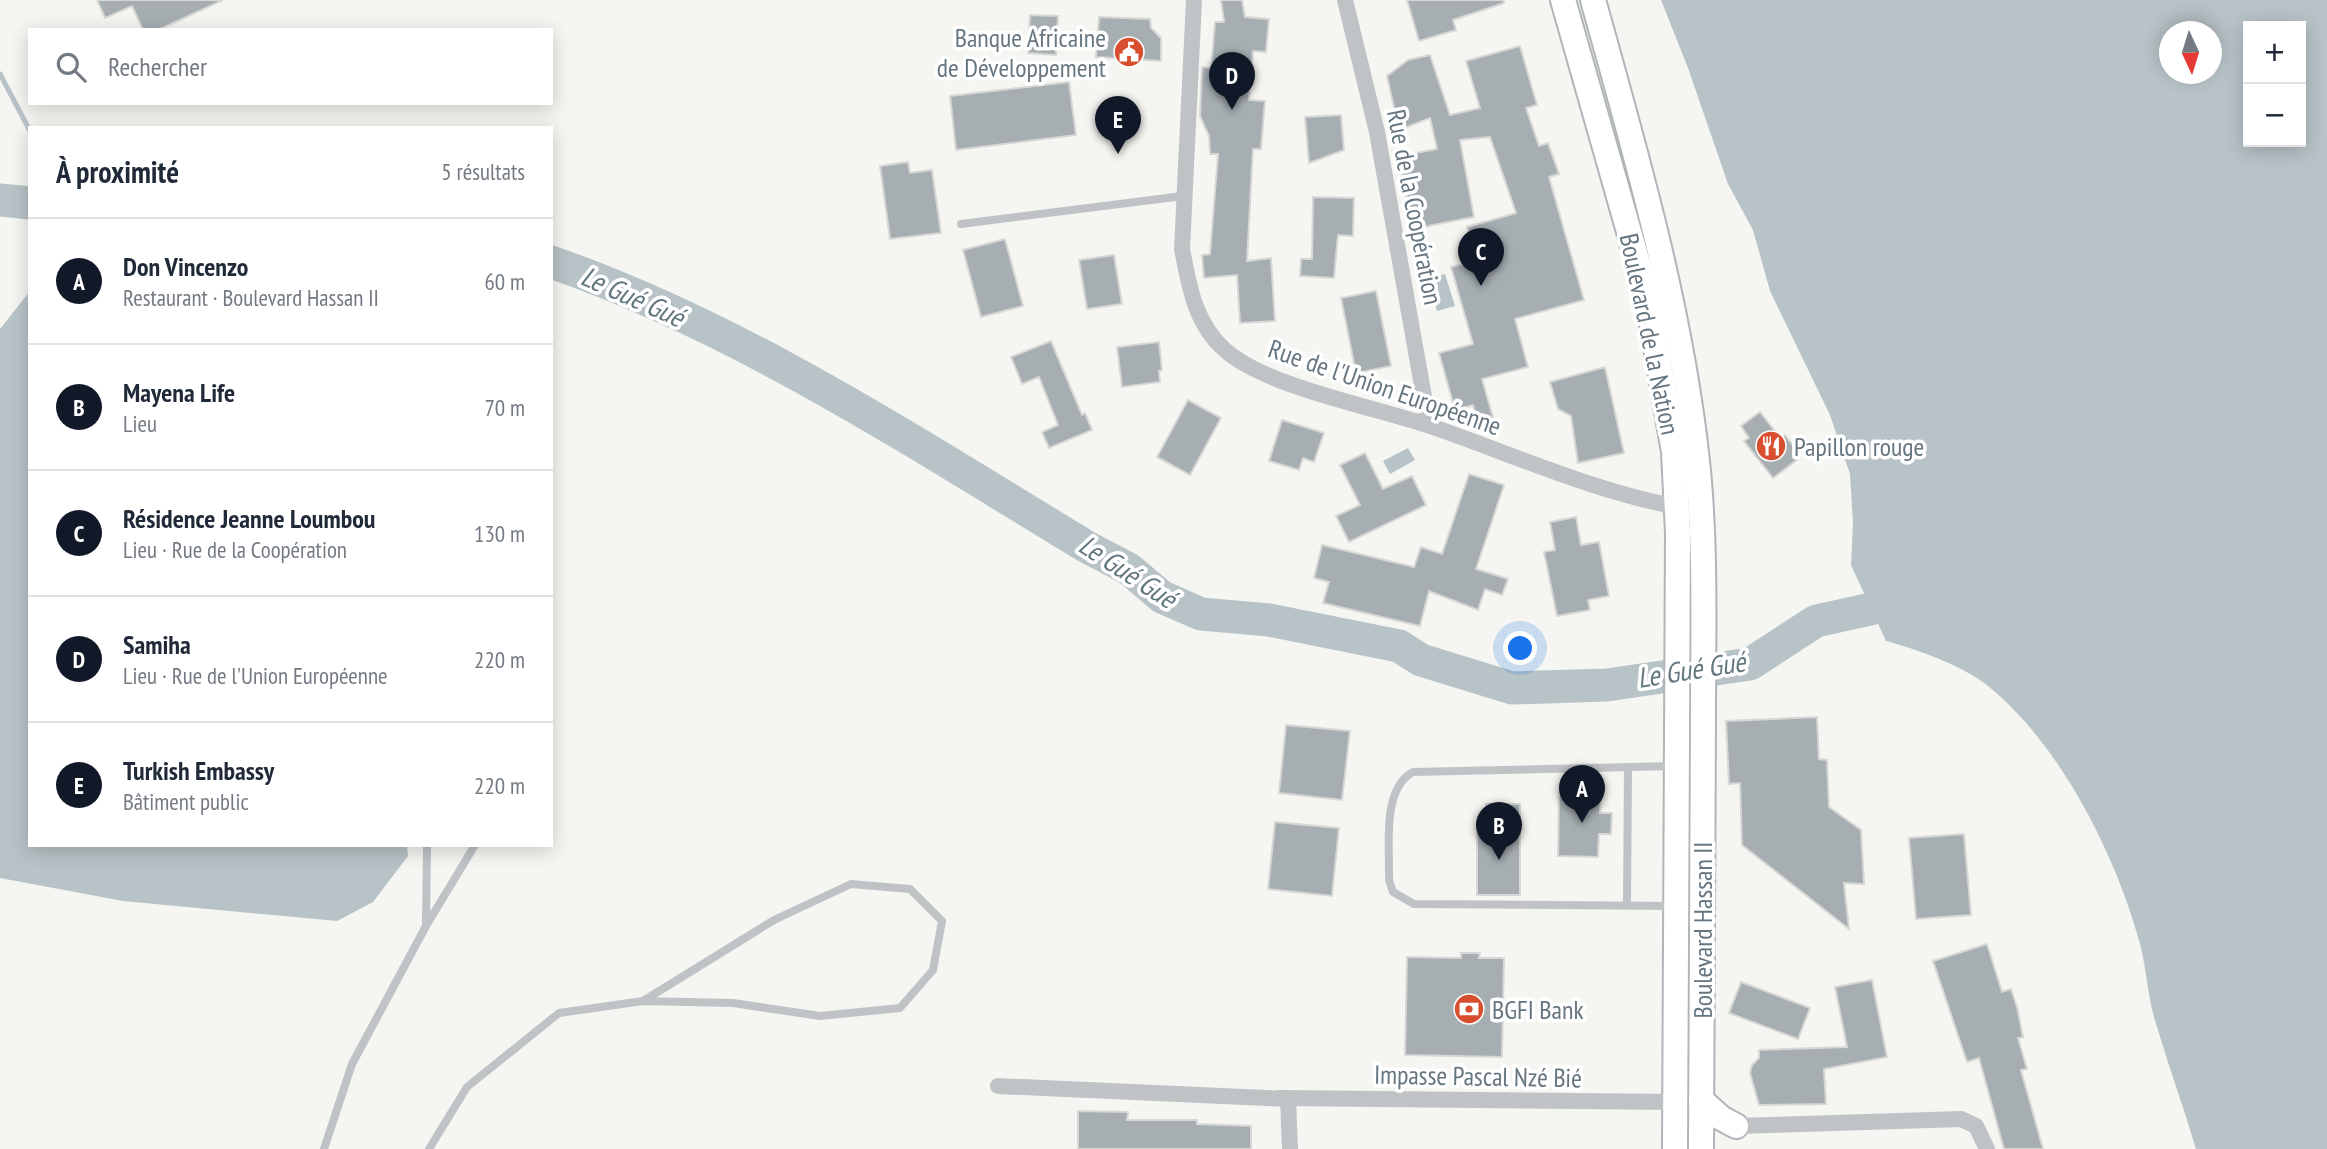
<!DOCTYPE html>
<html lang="fr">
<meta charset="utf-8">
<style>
:root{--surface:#fff;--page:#f6f6f7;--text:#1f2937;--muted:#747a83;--line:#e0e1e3;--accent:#111827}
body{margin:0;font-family:"PT Sans Narrow",sans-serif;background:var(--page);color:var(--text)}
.controls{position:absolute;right:21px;top:21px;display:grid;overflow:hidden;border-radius:0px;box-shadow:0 4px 18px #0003}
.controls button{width:63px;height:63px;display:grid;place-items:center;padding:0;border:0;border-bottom:2px solid var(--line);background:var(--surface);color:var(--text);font:35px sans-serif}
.compass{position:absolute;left:2159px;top:21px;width:63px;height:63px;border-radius:50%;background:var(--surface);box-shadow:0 4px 18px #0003;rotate:176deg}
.you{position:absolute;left:1521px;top:649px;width:24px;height:24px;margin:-18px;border:5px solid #fff;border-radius:50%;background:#1a73e8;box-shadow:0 0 0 10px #1a73e833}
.badge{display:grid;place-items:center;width:46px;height:46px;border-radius:50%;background:var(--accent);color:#fff;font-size:23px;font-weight:700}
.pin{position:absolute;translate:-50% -58px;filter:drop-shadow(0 2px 4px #0008)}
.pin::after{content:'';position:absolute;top:37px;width:24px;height:21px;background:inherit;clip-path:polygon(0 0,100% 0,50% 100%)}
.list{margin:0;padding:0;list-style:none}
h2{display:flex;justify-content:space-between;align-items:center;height:91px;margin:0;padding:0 28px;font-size:30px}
h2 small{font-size:23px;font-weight:400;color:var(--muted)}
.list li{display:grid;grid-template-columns:46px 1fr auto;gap:21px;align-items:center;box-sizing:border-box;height:126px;padding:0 28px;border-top:2px solid var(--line)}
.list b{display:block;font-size:26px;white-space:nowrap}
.list p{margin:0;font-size:23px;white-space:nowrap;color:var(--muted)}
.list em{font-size:23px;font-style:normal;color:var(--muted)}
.icon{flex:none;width:38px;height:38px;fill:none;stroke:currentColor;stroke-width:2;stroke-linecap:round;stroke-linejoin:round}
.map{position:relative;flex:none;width:2327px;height:1149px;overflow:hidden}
.search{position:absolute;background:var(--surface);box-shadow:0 4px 18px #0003;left:28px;top:28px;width:525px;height:77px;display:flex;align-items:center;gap:18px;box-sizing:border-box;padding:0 24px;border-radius:0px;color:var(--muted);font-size:26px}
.panel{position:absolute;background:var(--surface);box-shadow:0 4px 18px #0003;left:28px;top:126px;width:525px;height:721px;border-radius:0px}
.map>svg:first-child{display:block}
.water{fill:#b8c3c7;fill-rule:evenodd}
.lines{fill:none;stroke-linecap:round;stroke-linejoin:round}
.stream{stroke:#b8c3c7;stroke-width:5}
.river{stroke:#b8c3c7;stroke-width:33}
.building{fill:#a6aeb2;stroke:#d7d7d5;stroke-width:2}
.primary-casing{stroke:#b0b5b8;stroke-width:28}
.lane{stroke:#bfc3c6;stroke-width:8}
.street{stroke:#bfc3c6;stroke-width:16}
.primary{stroke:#fff;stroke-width:24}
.labels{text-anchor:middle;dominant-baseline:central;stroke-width:7;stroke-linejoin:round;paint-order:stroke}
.poi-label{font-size:26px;fill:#667681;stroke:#fff;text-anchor:start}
.street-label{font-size:26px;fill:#667681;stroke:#fff}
.water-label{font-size:28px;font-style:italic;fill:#62777e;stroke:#fff}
</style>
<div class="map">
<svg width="2327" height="1149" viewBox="0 0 2327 1149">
<rect width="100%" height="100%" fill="#f5f5f2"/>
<g class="water">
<path d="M1661 0H2327V1149H2196C2184 1108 2169 1068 2157 1027 2148 1001 2147 971 2140 944 2116 855 2060 744 1988 686 1964 666 1916 649 1886 641L1851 565 1853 523 1850 474 1830 415 1770 291 1753 230 1728 184 1688 68ZM2248 26H2301V142H2248ZM2170 32H2212V74H2170Z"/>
<path d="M1445 274 1455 306 1437 311 1428 279Z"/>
<path d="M30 291V845H407L408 856 373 902 337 921 123 901 0 878V329Z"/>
<path d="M1408 448 1415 460 1390 474 1383 461Z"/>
</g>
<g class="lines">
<path class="stream" d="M0 74 30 131"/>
<g class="river">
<path d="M0 200 30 203"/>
<path d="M551 262C741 328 915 443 1087 547L1129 569 1162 597 1201 614 1269 620 1399 646 1421 660 1512 688 1607 685 1750 664 1816 621 1871 609"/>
</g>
</g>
<g class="building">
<path d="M97 0H223L158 30H143L132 6 105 18Z"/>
<path d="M1221 0H1242L1245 17 1269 19 1266 52 1253 51 1249 100 1265 101 1261 149H1253L1247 261 1271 258 1275 321 1240 323 1237 275 1204 278 1202 255 1210 254 1218 154H1210L1209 136 1200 116 1202 67 1211 68 1215 22H1224Z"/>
<path d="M1407 0H1503L1504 3 1453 20 1456 30 1419 41Z"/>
<path d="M1030 15 1058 16 1056 55 1028 53Z"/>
<path d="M1099 17 1150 19 1151 28 1161 38V61L1096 57Z"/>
<path d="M1520 46 1537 105 1526 108 1539 146 1548 143 1559 174 1549 177 1584 300 1515 319 1528 367 1482 379 1494 421 1479 426 1473 405 1455 410 1439 353 1473 344 1451 267 1477 260 1467 227 1516 213 1490 137 1460 140 1474 217 1413 229 1402 172 1398 173 1395 157 1437 149 1430 118 1399 130 1387 76 1408 60 1430 55 1450 115 1480 108 1466 61Z"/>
<path d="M1069 82 1076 135 956 150 950 96Z"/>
<path d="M1341 115 1344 150 1309 163 1305 117Z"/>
<path d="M908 162 910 173 932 170 941 233 890 239 880 166Z"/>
<path d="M1313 197 1354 198 1353 236 1338 235 1334 278 1300 276 1301 259H1312Z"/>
<path d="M1005 239 1023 306 981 317 963 250Z"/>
<path d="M1114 255 1122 304 1087 309 1079 260Z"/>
<path d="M1376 291 1391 366 1356 373 1341 298Z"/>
<path d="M1051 341 1082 415 1085 413 1092 430 1049 448 1042 432 1058 425 1039 377 1022 384 1011 357Z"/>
<path d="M1159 342 1162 370 1159 371 1160 382 1122 387 1117 347Z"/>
<path d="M1605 367 1624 453 1578 463 1571 416 1558 409 1550 382Z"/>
<path d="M1188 400 1221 418 1190 475 1157 457Z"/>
<path d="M1760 412 1781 439 1785 435 1797 451 1793 453 1798 459 1773 478 1744 441 1749 438 1741 426Z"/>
<path d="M1282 420 1324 433 1314 462 1303 458 1299 470 1269 461Z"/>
<path d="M1365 453 1383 489 1412 476 1426 505 1349 542 1336 516 1360 505 1340 465Z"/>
<path d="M1469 474 1504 485 1476 569 1508 579 1502 595 1485 589 1478 610 1429 591 1420 626 1323 603 1329 582 1314 578 1322 545 1414 567 1421 547 1442 554Z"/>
<path d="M1576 517 1581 545 1599 542 1609 596 1588 600 1590 610 1557 616 1544 552 1555 550 1550 522Z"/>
<path d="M1817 717 1819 759 1827 760 1829 807 1861 830 1864 884 1844 883 1849 929 1742 845 1740 783 1729 784 1726 721Z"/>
<path d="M1286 725 1350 731 1342 800 1279 793Z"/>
<path d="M1559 792 1601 793 1600 813H1612L1611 834H1599L1598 857 1558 856Z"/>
<path d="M1486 804H1520V895H1477V826H1486Z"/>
<path d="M1275 822 1339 828 1332 896 1268 889Z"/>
<path d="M1964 834 1971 915 1916 919 1909 838Z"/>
<path d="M1987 944 2002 992 2011 989 2017 1007 2023 1037 2018 1038 2027 1069 2021 1070 2043 1149H2004L1979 1058 1967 1062 1933 961Z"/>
<path d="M1461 953H1480L1479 958H1504L1502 1057 1405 1055 1407 957 1461 958Z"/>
<path d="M1872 980 1887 1057 1824 1069 1826 1104 1759 1105 1750 1073 1752 1065 1759 1058V1050L1847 1047 1835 987Z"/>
<path d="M1741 982 1810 1008 1798 1039 1729 1013Z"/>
<path d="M1078 1111 1128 1112 1127 1120H1197V1124L1251 1126V1149H1078Z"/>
</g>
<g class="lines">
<g class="primary-casing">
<g id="primary">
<path d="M1563 0 1647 295 1674 452 1678 533 1675 1149"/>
<path d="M1593 0C1635 151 1680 304 1697 461 1706 545 1703 632 1703 717 1703 861 1701 1005 1701 1149"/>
<path d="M1701 1100 1721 1118 1736 1126"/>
</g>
</g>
<g class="lane">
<path d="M961 224 1183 196"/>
<path d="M1627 905 1628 767"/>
<path d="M1674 906 1414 904 1393 892 1389 880C1390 849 1381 789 1413 772L1675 766"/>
<path d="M426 923 427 845"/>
<path d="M324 1149 352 1064 426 926 475 845"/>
<path d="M429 1149 467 1087 559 1013 643 1001 733 1003 820 1016 900 1008 933 970 942 921 910 889 851 884 774 920 643 1001"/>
</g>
<g class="street">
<path d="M1194 0 1182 249C1189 286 1195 324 1225 350 1266 387 1375 407 1430 426 1512 454 1592 491 1678 507"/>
<path d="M1345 0 1377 132 1429 425"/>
<path d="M998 1086 1288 1099 1290 1149"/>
<path d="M1279 1098 1676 1102"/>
<path d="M1736 1126 1961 1119 1976 1126 1987 1149"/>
</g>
<use href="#primary" class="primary"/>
</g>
<defs>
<g id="civic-disc" transform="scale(1.575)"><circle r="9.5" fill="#d84f2f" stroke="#fff"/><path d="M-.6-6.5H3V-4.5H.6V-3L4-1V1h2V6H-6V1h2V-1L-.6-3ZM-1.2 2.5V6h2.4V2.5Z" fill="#fff"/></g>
<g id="restaurant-disc" transform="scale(1.575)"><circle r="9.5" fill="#d84f2f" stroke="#fff"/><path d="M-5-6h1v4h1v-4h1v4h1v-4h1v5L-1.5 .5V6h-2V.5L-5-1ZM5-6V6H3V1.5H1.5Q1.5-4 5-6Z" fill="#fff"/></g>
<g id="bank-disc" transform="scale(1.575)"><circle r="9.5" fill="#d84f2f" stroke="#fff"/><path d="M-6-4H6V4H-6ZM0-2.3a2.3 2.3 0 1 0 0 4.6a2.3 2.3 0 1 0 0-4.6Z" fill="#fff"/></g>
</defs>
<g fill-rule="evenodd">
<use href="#civic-disc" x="1129" y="52"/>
<use href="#restaurant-disc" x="1771" y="446"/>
<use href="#bank-disc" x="1469" y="1009"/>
</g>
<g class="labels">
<g class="poi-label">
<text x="1106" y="37" text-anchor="end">Banque Africaine<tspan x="1106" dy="30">de Développement</tspan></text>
<text x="1794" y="446">Papillon rouge</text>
<text x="1492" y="1009">BGFI Bank</text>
</g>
<g class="street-label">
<text transform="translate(1415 207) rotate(79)">Rue de la Coopération</text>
<text transform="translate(1650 334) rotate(78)">Boulevard de la Nation</text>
<text transform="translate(1385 387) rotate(19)">Rue de l'Union Européenne</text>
<text transform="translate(1702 930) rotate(-90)">Boulevard Hassan II</text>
<text transform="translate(1478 1076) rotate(1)">Impasse Pascal Nzé Bié</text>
</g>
<g class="water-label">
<text transform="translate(633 296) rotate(24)">Le Gué Gué</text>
<text transform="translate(1128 571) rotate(33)">Le Gué Gué</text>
<text transform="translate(1691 669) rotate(-9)">Le Gué Gué</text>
</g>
</g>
</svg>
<div class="controls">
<button>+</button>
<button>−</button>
</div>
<svg class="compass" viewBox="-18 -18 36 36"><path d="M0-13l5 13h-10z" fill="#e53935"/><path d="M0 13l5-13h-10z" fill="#747a83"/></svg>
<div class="you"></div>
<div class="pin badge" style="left:1582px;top:823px">A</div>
<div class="pin badge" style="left:1499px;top:860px">B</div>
<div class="pin badge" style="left:1481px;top:286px">C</div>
<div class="pin badge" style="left:1232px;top:110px">D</div>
<div class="pin badge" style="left:1118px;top:154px">E</div>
<div class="search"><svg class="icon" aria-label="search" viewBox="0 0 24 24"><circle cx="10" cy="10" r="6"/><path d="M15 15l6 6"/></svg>Rechercher</div>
<section class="panel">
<h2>À proximité<small>5 résultats</small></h2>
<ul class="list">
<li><span class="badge">A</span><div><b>Don Vincenzo</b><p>Restaurant · Boulevard Hassan II</p></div><em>60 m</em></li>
<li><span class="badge">B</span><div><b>Mayena Life</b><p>Lieu</p></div><em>70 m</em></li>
<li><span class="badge">C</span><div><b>Résidence Jeanne Loumbou</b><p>Lieu · Rue de la Coopération</p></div><em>130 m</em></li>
<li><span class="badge">D</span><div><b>Samiha</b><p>Lieu · Rue de l'Union Européenne</p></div><em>220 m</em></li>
<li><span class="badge">E</span><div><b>Turkish Embassy</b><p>Bâtiment public</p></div><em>220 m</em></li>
</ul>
</section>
</div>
